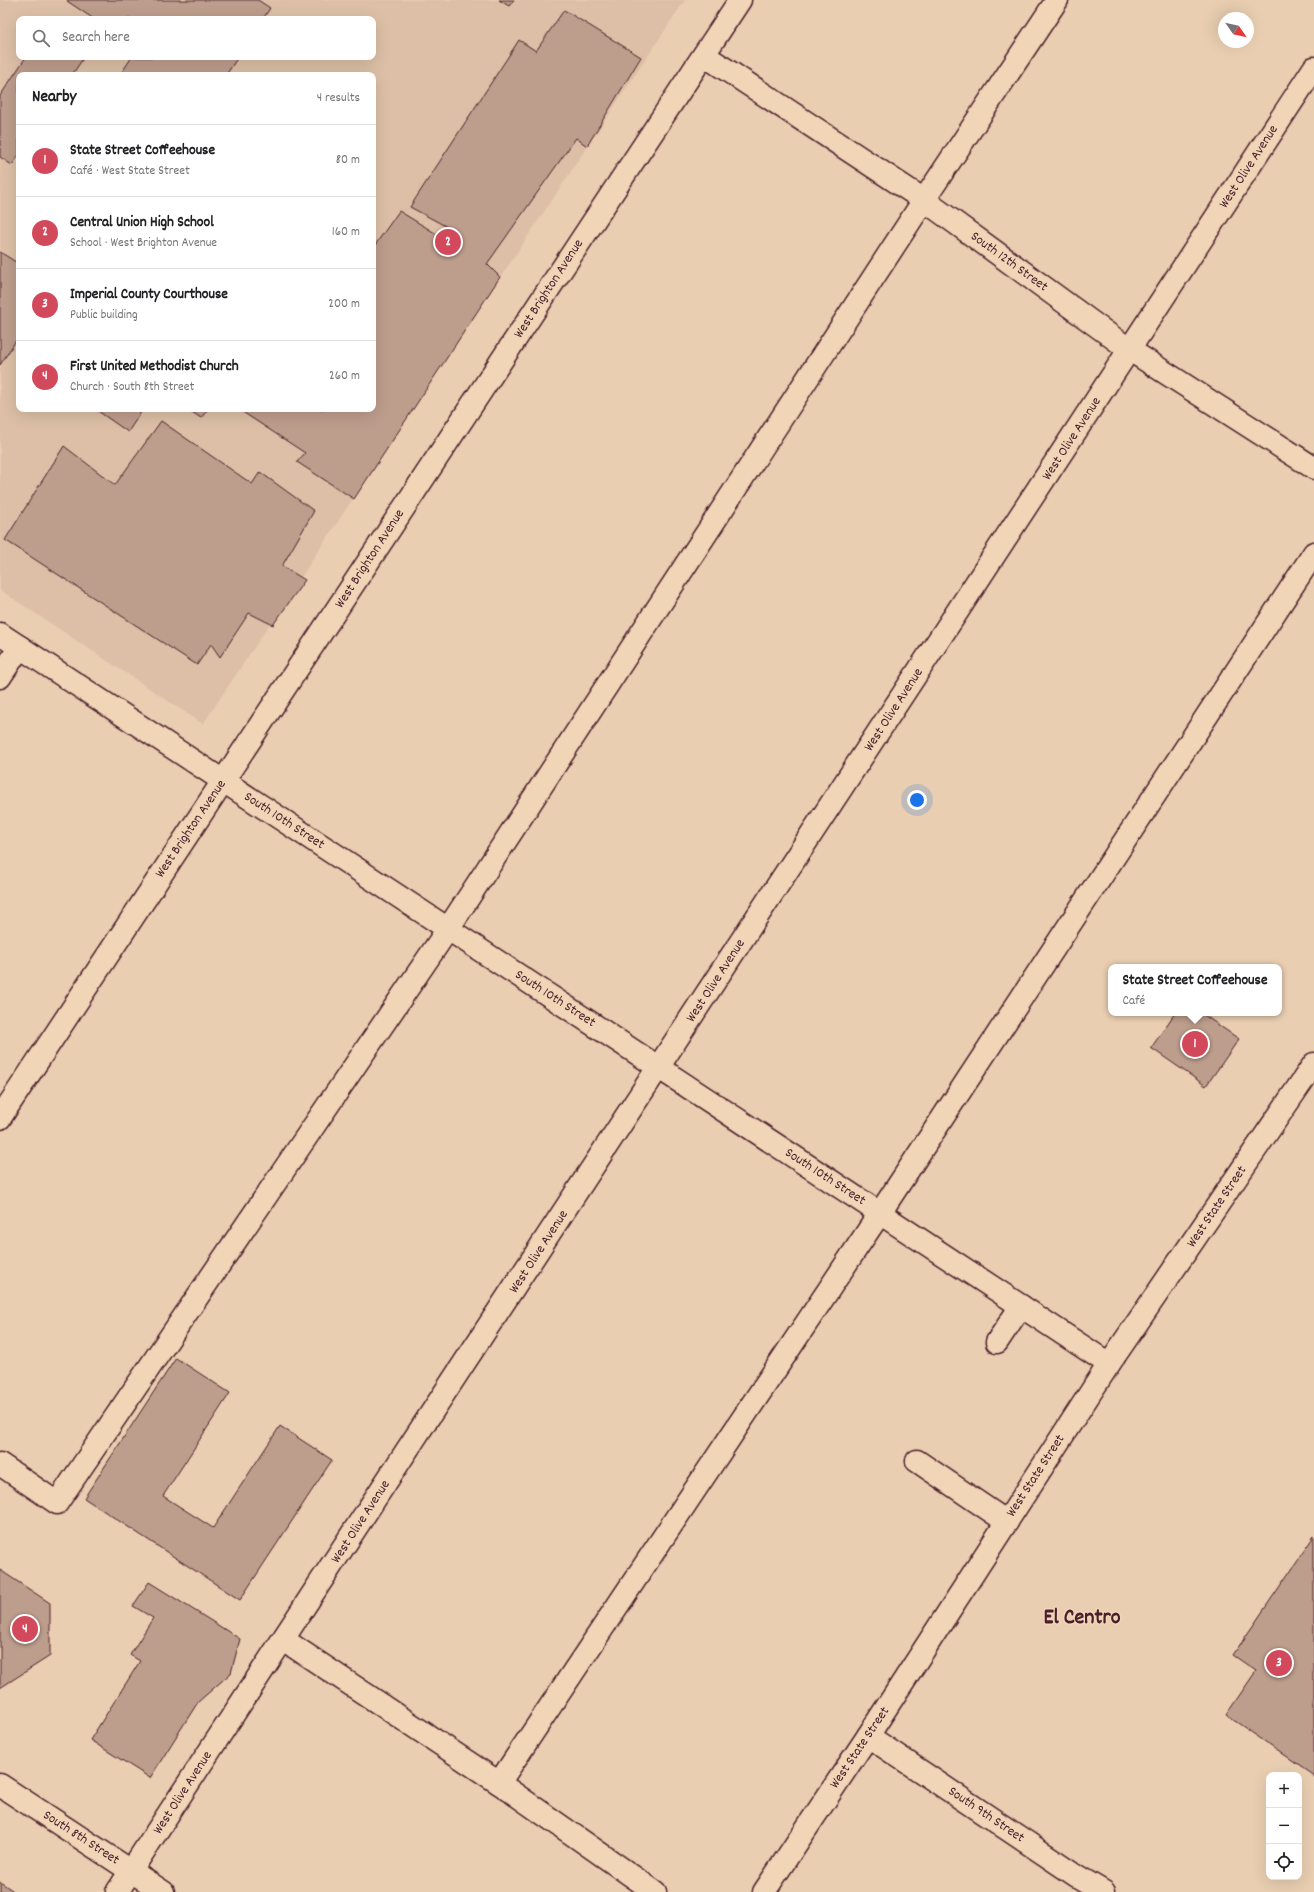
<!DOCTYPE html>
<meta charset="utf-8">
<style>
:root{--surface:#fff;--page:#f6f6f6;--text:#202124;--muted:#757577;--line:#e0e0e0;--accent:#d1495b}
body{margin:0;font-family:Dekko,sans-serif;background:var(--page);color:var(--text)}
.controls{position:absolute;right:12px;bottom:12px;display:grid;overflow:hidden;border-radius:8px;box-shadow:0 4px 16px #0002}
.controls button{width:36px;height:36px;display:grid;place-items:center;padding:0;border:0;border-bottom:1px solid var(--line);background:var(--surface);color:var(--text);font:20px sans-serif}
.compass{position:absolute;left:1218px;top:12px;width:36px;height:36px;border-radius:50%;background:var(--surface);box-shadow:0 4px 16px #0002;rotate:124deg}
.you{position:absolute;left:917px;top:800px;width:14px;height:14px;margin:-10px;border:3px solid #fff;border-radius:50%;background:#1a73e8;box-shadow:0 0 0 6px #1a73e833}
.badge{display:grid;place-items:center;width:26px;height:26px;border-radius:50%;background:var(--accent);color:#fff;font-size:13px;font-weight:700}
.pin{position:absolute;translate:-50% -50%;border:2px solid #fff;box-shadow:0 1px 4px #0006}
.popup{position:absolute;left:1108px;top:964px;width:174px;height:52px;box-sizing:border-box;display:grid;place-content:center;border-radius:8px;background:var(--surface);filter:drop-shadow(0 1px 3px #0005);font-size:13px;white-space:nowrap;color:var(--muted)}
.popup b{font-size:15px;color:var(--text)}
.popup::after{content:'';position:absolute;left:50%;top:100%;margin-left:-8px;border:8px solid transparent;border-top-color:var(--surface)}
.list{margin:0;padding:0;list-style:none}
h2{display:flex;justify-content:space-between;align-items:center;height:52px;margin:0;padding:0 16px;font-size:17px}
h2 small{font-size:13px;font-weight:400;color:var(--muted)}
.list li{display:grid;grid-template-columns:26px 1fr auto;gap:12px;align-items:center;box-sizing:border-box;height:72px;padding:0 16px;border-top:1px solid var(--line)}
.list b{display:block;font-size:15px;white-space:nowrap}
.list p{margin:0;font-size:13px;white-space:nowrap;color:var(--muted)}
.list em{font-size:13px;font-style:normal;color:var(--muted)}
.icon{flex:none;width:22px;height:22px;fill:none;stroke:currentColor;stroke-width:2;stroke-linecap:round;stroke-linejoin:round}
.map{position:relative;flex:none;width:1314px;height:1892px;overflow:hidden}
.search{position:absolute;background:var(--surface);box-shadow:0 4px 16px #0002;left:16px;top:16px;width:360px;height:44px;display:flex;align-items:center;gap:10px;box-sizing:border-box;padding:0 14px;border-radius:8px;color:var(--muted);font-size:15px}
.panel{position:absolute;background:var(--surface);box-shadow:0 4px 16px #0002;left:16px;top:72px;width:360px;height:340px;border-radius:8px}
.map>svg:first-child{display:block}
.built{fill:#dcbfa6;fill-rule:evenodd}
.building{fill:#bd9d8c;stroke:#4a1f2b}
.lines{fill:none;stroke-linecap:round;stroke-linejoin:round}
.minor-casing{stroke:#4a1f2b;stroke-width:25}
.minor{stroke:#f0d5b7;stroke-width:22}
.labels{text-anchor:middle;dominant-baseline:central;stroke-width:3;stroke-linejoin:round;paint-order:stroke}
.street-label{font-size:14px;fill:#4a1f2b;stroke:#f0d5b7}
.town-label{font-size:22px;font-weight:bold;fill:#4a1f2b;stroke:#f0d5b7}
</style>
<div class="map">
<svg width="1314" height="1892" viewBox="0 0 1314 1892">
<rect width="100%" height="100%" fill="#e9ceb1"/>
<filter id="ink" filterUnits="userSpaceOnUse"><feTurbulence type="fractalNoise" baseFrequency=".025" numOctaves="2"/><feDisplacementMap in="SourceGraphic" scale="8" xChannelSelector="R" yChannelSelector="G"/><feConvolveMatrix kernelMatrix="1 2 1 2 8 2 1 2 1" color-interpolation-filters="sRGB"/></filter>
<g filter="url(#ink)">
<path class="built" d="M0 0H685L203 724 0 590ZM19 19H373V57H19ZM19 75H373V409H19Z"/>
<g class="building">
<path d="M68 0H258L270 8 263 19H94L67 1Z"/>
<path d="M499 0H514L509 6Z"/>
<path d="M564 10 641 57 587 146 576 138 487 264 500 277 354 499 297 462 305 453 238 409H373V248L399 211 440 236 449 228 410 207 519 40 536 51Z"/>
<path d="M26 57H84L72 75H19V155L12 165 0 157V96Z"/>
<path d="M132 57H238L226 75H120Z"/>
<path d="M0 252 19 264V336L0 365Z"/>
<path d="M95 409H143L128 432Z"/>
<path d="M187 409H208L201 418Z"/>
<path d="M161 421 252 484 260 472 314 511 282 566 305 580 273 625 249 613 220 657 211 644 197 665 5 540 64 446 115 485Z"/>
<path d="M1175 1013H1201L1239 1039 1206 1086 1151 1048Z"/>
<path d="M176 1358 230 1393 163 1496 213 1528 280 1426 332 1460 240 1600 84 1498Z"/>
<path d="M1314 1536V1775L1226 1715 1256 1671 1233 1655Z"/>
<path d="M0 1570 50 1603V1656L0 1688Z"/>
<path d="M149 1582 240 1639 231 1673 198 1702 150 1778 90 1740 140 1661 130 1655 153 1618 133 1606Z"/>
<path d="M0 1882 15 1892H0Z"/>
</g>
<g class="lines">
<g class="minor-casing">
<g id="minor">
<path d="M704 55 924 200 1130 350 1314 468"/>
<path d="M0 634 1109 1364"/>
<path d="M0 677 20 647"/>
<path d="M0 1118 740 0"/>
<path d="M997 1342 1021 1306"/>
<path d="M917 1461 1007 1522"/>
<path d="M0 1464 57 1503 448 929 924 200 1057 0"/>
<path d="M284 1640 499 1783 880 1213 1314 553"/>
<path d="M868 1736 1077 1876 1104 1892"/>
<path d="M499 1783 655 1892"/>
<path d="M0 1785 163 1892"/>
<path d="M117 1892 1314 68"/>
<path d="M764 1892 868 1736 1109 1364 1314 1064"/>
</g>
</g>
<use href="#minor" class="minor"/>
</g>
</g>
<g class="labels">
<g class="street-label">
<text transform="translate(1249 167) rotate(-57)">West Olive Avenue</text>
<text transform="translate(1009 262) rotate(36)">South 12th Street</text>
<text transform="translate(549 289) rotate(-57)">West Brighton Avenue</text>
<text transform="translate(1072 439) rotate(-57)">West Olive Avenue</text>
<text transform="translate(370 559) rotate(-57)">West Brighton Avenue</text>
<text transform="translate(894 710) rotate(-57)">West Olive Avenue</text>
<text transform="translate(284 821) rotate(33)">South 10th Street</text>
<text transform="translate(191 829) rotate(-56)">West Brighton Avenue</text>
<text transform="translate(716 981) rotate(-57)">West Olive Avenue</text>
<text transform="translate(555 999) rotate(33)">South 10th Street</text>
<text transform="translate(825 1177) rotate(33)">South 10th Street</text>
<text transform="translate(1217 1207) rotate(-56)">West State Street</text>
<text transform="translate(539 1252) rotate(-57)">West Olive Avenue</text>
<text transform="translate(1036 1476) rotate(-57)">West State Street</text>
<text transform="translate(361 1522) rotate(-57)">West Olive Avenue</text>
<text transform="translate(860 1748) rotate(-56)">West State Street</text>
<text transform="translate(183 1793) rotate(-57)">West Olive Avenue</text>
<text transform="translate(986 1815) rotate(34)">South 9th Street</text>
<text transform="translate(81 1838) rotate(33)">South 8th Street</text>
</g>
<g class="town-label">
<text x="1082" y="1618">El Centro</text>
</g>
</g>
</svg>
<div class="controls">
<button>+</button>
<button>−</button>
<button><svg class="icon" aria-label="locate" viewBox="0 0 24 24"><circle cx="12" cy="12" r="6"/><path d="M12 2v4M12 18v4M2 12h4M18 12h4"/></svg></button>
</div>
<svg class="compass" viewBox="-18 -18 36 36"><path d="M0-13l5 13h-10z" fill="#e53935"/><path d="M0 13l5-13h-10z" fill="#757577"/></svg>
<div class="you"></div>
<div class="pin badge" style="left:1195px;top:1044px">1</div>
<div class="popup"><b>State Street Coffeehouse</b>Café</div>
<div class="pin badge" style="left:448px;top:242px">2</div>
<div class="pin badge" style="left:1279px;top:1663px">3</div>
<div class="pin badge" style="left:25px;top:1629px">4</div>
<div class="search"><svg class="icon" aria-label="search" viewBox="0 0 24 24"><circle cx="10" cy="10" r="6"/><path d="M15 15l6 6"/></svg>Search here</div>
<section class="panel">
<h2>Nearby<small>4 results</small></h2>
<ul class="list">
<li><span class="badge">1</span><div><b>State Street Coffeehouse</b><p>Café · West State Street</p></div><em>80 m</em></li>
<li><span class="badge">2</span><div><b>Central Union High School</b><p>School · West Brighton Avenue</p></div><em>160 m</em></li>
<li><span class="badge">3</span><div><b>Imperial County Courthouse</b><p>Public building</p></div><em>200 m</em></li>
<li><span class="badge">4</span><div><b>First United Methodist Church</b><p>Church · South 8th Street</p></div><em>260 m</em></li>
</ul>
</section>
</div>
